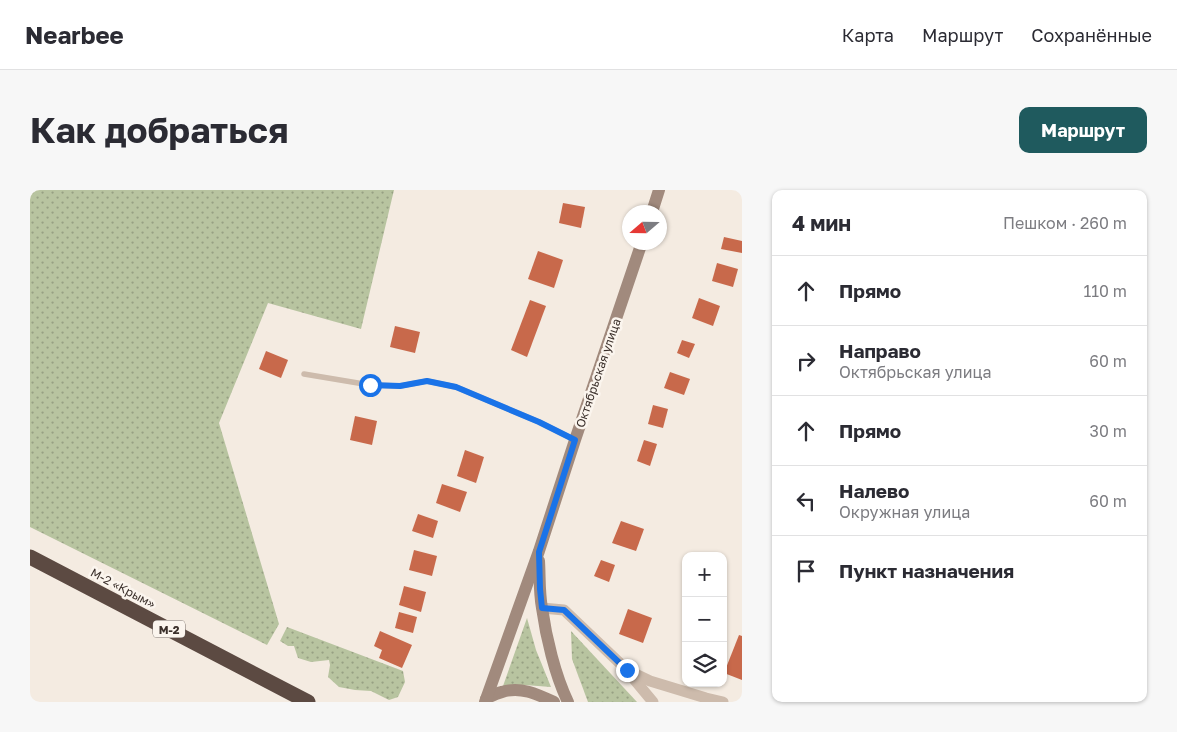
<!DOCTYPE html>
<html lang="ru">
<meta charset="utf-8">
<style>
:root{--surface:#fff;--page:#f7f7f7;--text:#2b2b33;--muted:#7c7c81;--line:#e1e1e2;--accent:#1f5a5e}
body{margin:0;font-family:"Golos Text",sans-serif;background:var(--page);color:var(--text)}
.controls{position:absolute;right:15px;bottom:15px;display:grid;overflow:hidden;border-radius:10px;box-shadow:0 1px 4px #0004}
.controls button{width:45px;height:45px;display:grid;place-items:center;padding:0;border:0;border-bottom:1px solid var(--line);background:var(--surface);color:var(--text);font:25px sans-serif}
.compass{position:absolute;left:592px;top:15px;width:45px;height:45px;border-radius:50%;background:var(--surface);box-shadow:0 1px 4px #0004;rotate:250deg}
.stop{position:absolute;width:15px;height:15px;margin:-11px;border:4px solid #1a73e8;border-radius:50%;background:#fff}
.stop.end{background:#1a73e8;border-color:#fff;box-shadow:0 1px 5px #0008}
.list{margin:0;padding:0;list-style:none}
h2{display:flex;justify-content:space-between;align-items:center;height:65px;margin:0;padding:0 20px;font-size:21px}
h2 small{font-size:16px;font-weight:400;color:var(--muted)}
.list li{display:grid;grid-template-columns:32px 1fr auto;gap:15px;align-items:center;box-sizing:border-box;height:70px;padding:0 20px;border-top:1px solid var(--line)}
.list b{display:block;font-size:19px;white-space:nowrap}
.list p{margin:0;font-size:16px;white-space:nowrap;color:var(--muted)}
.list em{font-size:16px;font-style:normal;color:var(--muted)}
.icon{flex:none;width:28px;height:28px;fill:none;stroke:currentColor;stroke-width:2;stroke-linecap:round;stroke-linejoin:round}
.map{position:relative;flex:none;width:712px;height:512px;overflow:hidden;border-radius:10px}
header{display:flex;align-items:center;gap:30px;box-sizing:border-box;height:70px;padding:0 25px;background:var(--surface);border-bottom:1px solid var(--line)}
header strong{font-size:24px}
nav{display:flex;gap:28px;margin-inline-start:auto;font-size:18px}
.intro{display:flex;align-items:center;justify-content:space-between;box-sizing:border-box;height:120px;padding:0 30px}
h1{margin:0;font-size:35px}
.button{padding:12px 22px;border-radius:10px;background:var(--accent);color:#fff;font-size:18px;font-weight:700}
main{display:flex;gap:30px;padding:0 30px}
aside{flex:1;background:var(--surface);border-radius:10px;box-shadow:0 1px 4px #0004}
.map>svg:first-child{display:block}
.grass{fill:url(#grass-dots)}
.building{fill:#c8694b}
.lines{fill:none;stroke-linecap:round;stroke-linejoin:round}
.lane{stroke:#cdbbac;stroke-width:5.5}
.street{stroke:#cdbbac;stroke-width:11}
.secondary{stroke:#a18a7d;stroke-width:12}
.highway{stroke:#5c4a42;stroke-width:15}
.route{stroke:#1a73e8;stroke-width:6}
.labels{text-anchor:middle;dominant-baseline:central;stroke-width:5;stroke-linejoin:round;paint-order:stroke}
.shield{fill:#fbf5ee;stroke:#756b66;stroke-width:1}
.shield-label{font-size:11px;font-weight:bold;fill:#3b302b}
.street-label{font-size:12px;fill:#3b302b;stroke:#fbf5ee}
</style>
<header>
<strong>Nearbee</strong>
<nav><a>Карта</a><a>Маршрут</a><a>Сохранённые</a></nav>
</header>
<div class="intro"><h1>Как добраться</h1><a class="button">Маршрут</a></div>
<main>
<div class="map">
<svg width="712" height="512" viewBox="0 0 712 512">
<defs>
<pattern id="grass-dots" width="8" height="8" patternUnits="userSpaceOnUse" patternTransform="scale(1.25)"><rect width="8" height="8" fill="#b8c4a0"/><path d="M2 2h.1M6 6h.1" fill="none" stroke="#97a083" stroke-width="1.8" stroke-linecap="round"/></pattern>
</defs>
<rect width="100%" height="100%" fill="#f4ebe1"/>
<g class="grass">
<path d="M0 0H364L331 139 238 113 189 233 249 434 237 455 0 337Z"/>
<path d="M497 428 506 460 521 497 495 495 473 496Z"/>
<path d="M257 437 373 481 375 492 368 507 359 510 341 501 325 500 309 497 298 487 300 475 299 470 281 472 268 468 264 456H258L250 451Z"/>
<path d="M541 441 607 512H558L542 469Z"/>
</g>
<g class="building">
<path d="M533 13 555 17 551 38 529 33Z"/>
<path d="M694 47 712 51V63L691 59Z"/>
<path d="M508 61 533 70 524 98 498 89Z"/>
<path d="M687 73 708 79 703 97 682 91Z"/>
<path d="M669 108 690 116 683 136 662 128Z"/>
<path d="M500 110 516 116 497 167 481 160Z"/>
<path d="M365 136 390 142 385 163 360 157Z"/>
<path d="M652 150 665 154 659 168 647 163Z"/>
<path d="M236 161 258 170 251 188 229 179Z"/>
<path d="M640 182 660 189 654 205 634 198Z"/>
<path d="M623 215 638 219 633 238 618 234Z"/>
<path d="M325 226 347 231 342 255 320 250Z"/>
<path d="M614 250 627 254 620 276 607 271Z"/>
<path d="M435 260 454 267 446 293 427 286Z"/>
<path d="M412 294 437 302 430 322 406 313Z"/>
<path d="M388 324 408 331 403 348 382 341Z"/>
<path d="M591 331 614 339 606 361 582 353Z"/>
<path d="M384 360 407 366 402 386 379 380Z"/>
<path d="M571 370 585 375 579 392 564 386Z"/>
<path d="M374 396 396 402 391 422 369 415Z"/>
<path d="M598 419 622 428 613 453 589 444Z"/>
<path d="M369 422 387 427 383 443 365 438Z"/>
<path d="M350 441 382 455 372 478 349 468 352 460 344 456Z"/>
<path d="M709 445 712 446V490L694 483Z"/>
</g>
<g class="lines">
<path class="lane" d="M274 184 340 195 370 196 397 191 426 197 509 232 545 250"/>
<g class="street">
<path d="M512 418 534 420 597 480 620 491 676 508 693 512"/>
<path d="M598 482 623 512"/>
</g>
<g class="secondary">
<path d="M622 22 629 0"/>
<path d="M509 371C510 386 509 402 512 418 516 447 525 485 538 512"/>
<path d="M456 509C461 506 467 503 472 502 490 496 507 504 524 512"/>
<path d="M455 512 509 361 545 250 612 52"/>
</g>
<path class="highway" d="M0 367 278 512"/>
</g>
<g class="lines">
<path class="route" d="M340 195 370 196 397 191 426 197 509 232 545 250 509 362 510 399 512 418 534 420 597 480"/>
</g>
<g class="labels">
<rect class="shield" x="123" y="430.5" width="32" height="17" rx="4"/>
<g class="shield-label">
<text x="139" y="439">М-2</text>
</g>
<g class="street-label">
<text transform="translate(568 183) rotate(-71)">Октябрьская улица</text>
<text transform="translate(93 398) rotate(28)">М-2 «Крым»</text>
</g>
</g>
</svg>
<div class="controls">
<button>+</button>
<button>−</button>
<button><svg class="icon" aria-label="layers" viewBox="0 0 24 24"><path d="M12 4l9 5-9 5-9-5zM3 14l9 5 9-5"/></svg></button>
</div>
<svg class="compass" viewBox="-18 -18 36 36"><path d="M0-13l5 13h-10z" fill="#e53935"/><path d="M0 13l5-13h-10z" fill="#7c7c81"/></svg>
<div class="stop" style="left:340px;top:195px"></div>
<div class="stop end" style="left:597px;top:480px"></div>
</div>
<aside>
<h2>4 мин<small>Пешком · 260 m</small></h2>
<ul class="list">
<li><svg class="icon" aria-label="ahead" viewBox="0 0 24 24"><path d="M12 20V5M6 11l6-6 6 6"/></svg><div><b>Прямо</b></div><em>110 m</em></li>
<li><svg class="icon" aria-label="right" viewBox="0 0 24 24"><path d="M7 20v-9h11M14 6l5 5-5 5"/></svg><div><b>Направо</b><p>Октябрьская улица</p></div><em>60 m</em></li>
<li><svg class="icon" aria-label="ahead" viewBox="0 0 24 24"><path d="M12 20V5M6 11l6-6 6 6"/></svg><div><b>Прямо</b></div><em>30 m</em></li>
<li><svg class="icon" aria-label="left" viewBox="0 0 24 24"><path d="M17 20v-9H6M10 6l-5 5 5 5"/></svg><div><b>Налево</b><p>Окружная улица</p></div><em>60 m</em></li>
<li><svg class="icon" aria-label="arrive" viewBox="0 0 24 24"><path d="M6 21V4h12l-3 4 3 4H6"/></svg><div><b>Пункт назначения</b></div></li>
</ul>
</aside>
</main>
